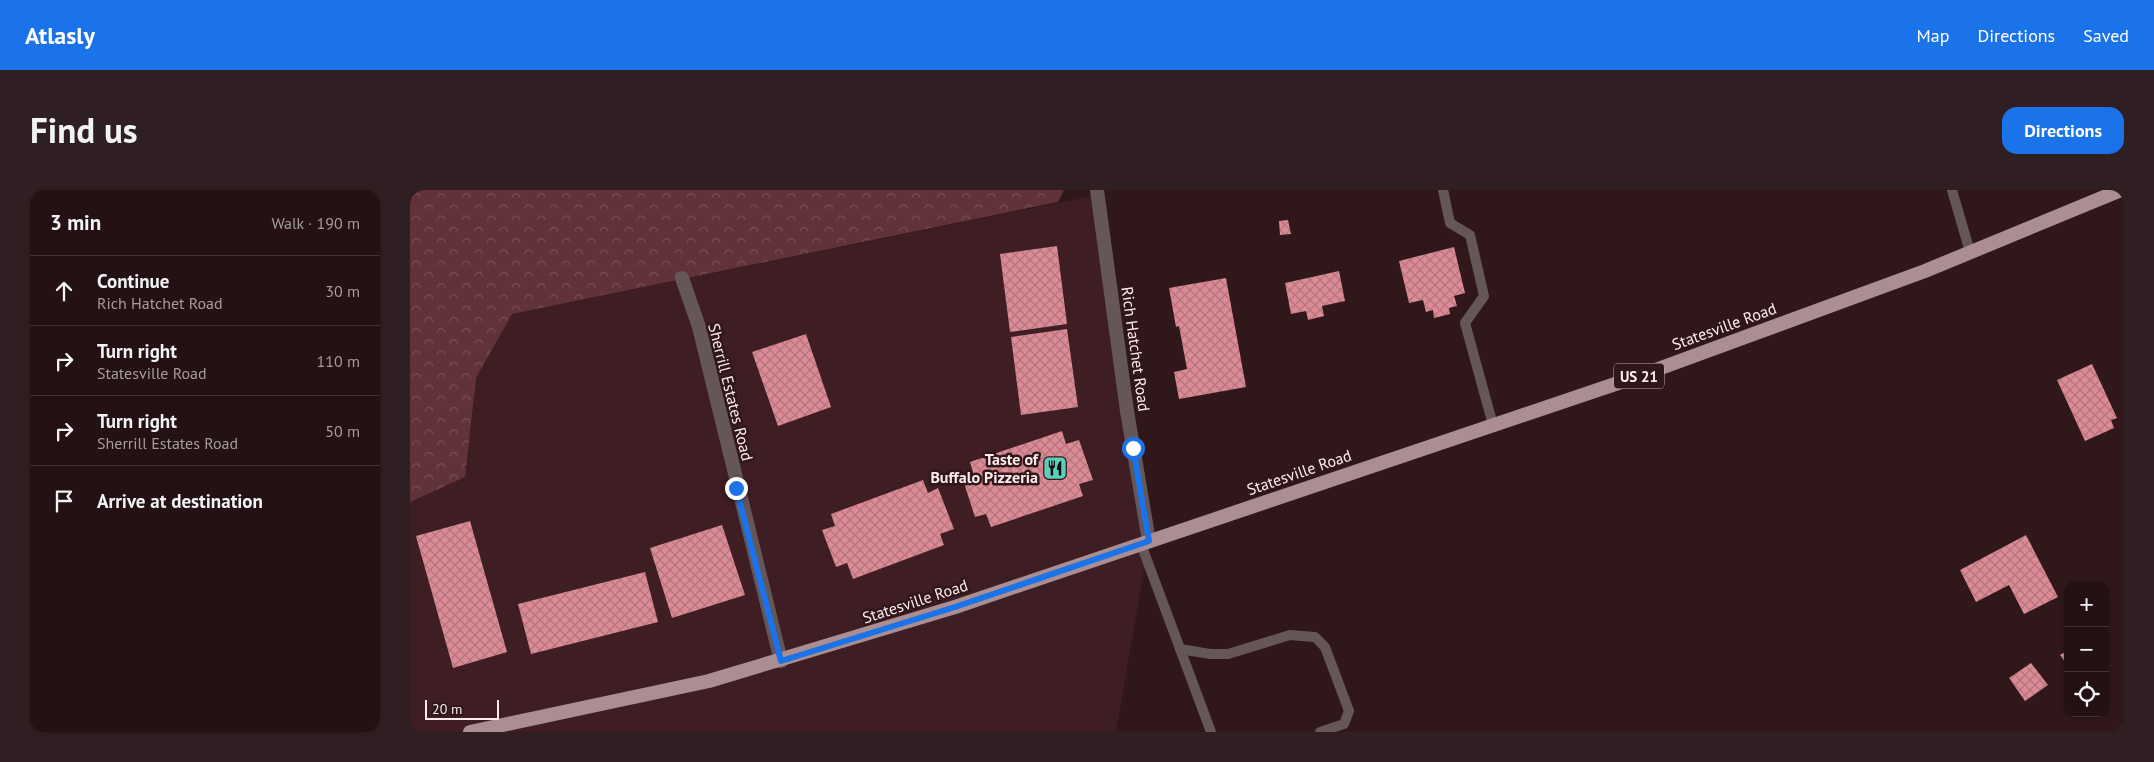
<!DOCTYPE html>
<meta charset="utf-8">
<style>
:root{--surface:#241114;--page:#301f22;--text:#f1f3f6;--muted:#a39da0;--line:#413134;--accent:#1a73e8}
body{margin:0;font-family:"PT Sans",sans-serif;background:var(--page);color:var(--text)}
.controls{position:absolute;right:15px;bottom:15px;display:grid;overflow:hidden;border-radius:10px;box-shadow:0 1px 4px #0004}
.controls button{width:45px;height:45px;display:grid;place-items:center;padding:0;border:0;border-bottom:1px solid var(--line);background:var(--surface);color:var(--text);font:25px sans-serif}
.scale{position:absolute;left:15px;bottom:12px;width:74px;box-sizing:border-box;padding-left:5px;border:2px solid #feeced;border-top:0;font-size:14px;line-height:18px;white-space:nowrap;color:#feeced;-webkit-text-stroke:4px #30171a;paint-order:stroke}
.stop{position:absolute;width:15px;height:15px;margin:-11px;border:4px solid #1a73e8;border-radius:50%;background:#fff}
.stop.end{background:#1a73e8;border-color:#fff;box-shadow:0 1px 5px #0008}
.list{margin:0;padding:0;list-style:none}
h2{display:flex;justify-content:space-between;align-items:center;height:65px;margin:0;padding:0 20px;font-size:21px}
h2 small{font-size:16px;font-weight:400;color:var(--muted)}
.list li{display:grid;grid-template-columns:32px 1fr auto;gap:15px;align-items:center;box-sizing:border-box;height:70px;padding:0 20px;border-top:1px solid var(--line)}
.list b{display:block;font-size:19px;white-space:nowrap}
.list p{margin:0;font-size:16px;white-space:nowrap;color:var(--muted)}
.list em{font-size:16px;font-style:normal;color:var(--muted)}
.icon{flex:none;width:28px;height:28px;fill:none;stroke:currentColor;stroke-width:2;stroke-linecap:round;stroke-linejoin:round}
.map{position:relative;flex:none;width:1714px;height:542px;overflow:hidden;border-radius:15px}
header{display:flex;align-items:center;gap:30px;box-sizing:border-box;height:70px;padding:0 25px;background:var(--accent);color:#fff}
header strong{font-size:24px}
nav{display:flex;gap:28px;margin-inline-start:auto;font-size:18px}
.intro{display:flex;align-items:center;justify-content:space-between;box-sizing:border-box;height:120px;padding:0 30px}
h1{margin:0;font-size:35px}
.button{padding:12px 22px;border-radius:15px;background:var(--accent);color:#fff;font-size:18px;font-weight:700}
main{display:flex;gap:30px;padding:0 30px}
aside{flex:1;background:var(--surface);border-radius:15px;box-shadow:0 1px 4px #0004}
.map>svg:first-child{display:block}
.built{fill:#3e1e23}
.forest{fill:url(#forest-crowns)}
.building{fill:url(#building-cross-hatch)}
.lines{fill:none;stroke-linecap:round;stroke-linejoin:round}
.service{stroke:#655758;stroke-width:10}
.minor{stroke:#655758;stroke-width:14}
.tertiary{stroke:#655758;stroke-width:14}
.primary{stroke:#aa8e91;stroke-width:14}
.route{stroke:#1a73e8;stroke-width:6}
.labels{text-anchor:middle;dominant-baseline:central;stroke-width:5;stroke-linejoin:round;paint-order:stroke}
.shield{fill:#30171a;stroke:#c0acae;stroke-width:1}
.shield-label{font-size:15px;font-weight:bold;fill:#feeced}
.street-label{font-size:16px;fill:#feeced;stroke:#30171a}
.poi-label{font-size:16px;font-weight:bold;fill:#feeced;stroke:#30171a;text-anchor:end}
</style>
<header>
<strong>Atlasly</strong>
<nav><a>Map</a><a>Directions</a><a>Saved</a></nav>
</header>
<div class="intro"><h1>Find us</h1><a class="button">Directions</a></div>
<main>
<aside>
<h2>3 min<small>Walk · 190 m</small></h2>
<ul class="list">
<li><svg class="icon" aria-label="ahead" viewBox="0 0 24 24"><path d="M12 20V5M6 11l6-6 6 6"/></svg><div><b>Continue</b><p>Rich Hatchet Road</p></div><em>30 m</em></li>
<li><svg class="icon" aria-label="right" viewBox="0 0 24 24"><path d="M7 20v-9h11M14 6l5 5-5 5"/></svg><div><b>Turn right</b><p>Statesville Road</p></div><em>110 m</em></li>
<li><svg class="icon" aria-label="right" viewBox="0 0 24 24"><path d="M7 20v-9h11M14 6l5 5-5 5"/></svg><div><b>Turn right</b><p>Sherrill Estates Road</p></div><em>50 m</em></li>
<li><svg class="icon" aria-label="arrive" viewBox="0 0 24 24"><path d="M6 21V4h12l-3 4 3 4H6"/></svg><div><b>Arrive at destination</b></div></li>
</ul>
</aside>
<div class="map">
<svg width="1714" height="542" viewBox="0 0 1714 542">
<defs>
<pattern id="forest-crowns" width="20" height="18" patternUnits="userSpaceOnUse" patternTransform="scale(1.25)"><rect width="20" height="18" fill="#613239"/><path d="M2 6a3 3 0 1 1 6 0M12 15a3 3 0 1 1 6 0" fill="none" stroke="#795056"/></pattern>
<pattern id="building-cross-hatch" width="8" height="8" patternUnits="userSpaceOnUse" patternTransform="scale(1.25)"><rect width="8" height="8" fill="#dd8a95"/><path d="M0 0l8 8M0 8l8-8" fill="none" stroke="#b2767e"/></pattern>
</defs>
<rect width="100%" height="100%" fill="#30171a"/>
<path class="built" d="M687 5 739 351 706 542H0V145Z"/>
<path class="forest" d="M0 0H654L648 12 102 124 66 188 55 287 0 312Z"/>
<g class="building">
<path d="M878 30 881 44 870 45 869 31Z"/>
<path d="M647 56 657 134 600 142 590 64Z"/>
<path d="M1044 57 1055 103 1044 106 1047 116 1039 118 1040 124 1024 128 1023 120 1016 122 1013 110 999 113 989 71Z"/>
<path d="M929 81 935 111 912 116 914 126 898 130 896 121 881 124 875 93Z"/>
<path d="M816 88 836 197 769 209 764 182 777 179 769 136 766 137 759 98Z"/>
<path d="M657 139 668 217 611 225 601 147Z"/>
<path d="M396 144 421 217 368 236 342 162Z"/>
<path d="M1682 174 1707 228 1701 230 1704 238 1675 251 1647 190Z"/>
<path d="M652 241 656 254 669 250 683 290 669 294 673 306 581 337 576 324 565 327 553 290 564 286 560 272Z"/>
<path d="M513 290 518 303 528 298 544 339 530 344 534 355 443 389 437 373 426 377 412 340 425 336 421 324Z"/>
<path d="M60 331 97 462 43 478 6 346Z"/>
<path d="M312 335 335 405 262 428 240 358Z"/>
<path d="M1616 345 1648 407 1614 424 1599 395 1566 412 1550 380Z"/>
<path d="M235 382 248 432 121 464 108 414Z"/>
<path d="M1658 460V476L1650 465Z"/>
<path d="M1621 473 1638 495 1615 511 1599 488Z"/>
</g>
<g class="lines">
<g class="service">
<path d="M1033 0 1040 33 1060 45 1074 106 1055 133 1083 235"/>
<path d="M1542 0 1560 62"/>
<path d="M731 354 801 542"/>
<path d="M770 459 800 464H818L880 445 905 447 915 457 939 521 934 534 910 542"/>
</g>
<path class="minor" d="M272 88 289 137 371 471"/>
<path class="tertiary" d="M687 0 717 221 739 351"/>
<path class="primary" d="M60 542 299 491 545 417 1229 186 1515 81 1711 0"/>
</g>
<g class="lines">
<path class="route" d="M326 298 371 471 545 417 739 351 723 258"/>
</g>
<defs>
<g id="restaurant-square" transform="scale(1.25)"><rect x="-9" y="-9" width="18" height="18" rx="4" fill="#5cceba" stroke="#30171a"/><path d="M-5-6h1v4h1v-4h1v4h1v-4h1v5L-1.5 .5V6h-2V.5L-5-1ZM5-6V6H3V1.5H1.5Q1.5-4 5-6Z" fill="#111"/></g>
</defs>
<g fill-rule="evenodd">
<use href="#restaurant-square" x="645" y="278"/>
</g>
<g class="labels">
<rect class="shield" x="1204" y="173.5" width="50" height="25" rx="4"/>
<g class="shield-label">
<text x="1229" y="186">US 21</text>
</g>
<g class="street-label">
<text transform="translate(1314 136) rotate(-20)">Statesville Road</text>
<text transform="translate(726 159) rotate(82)">Rich Hatchet Road</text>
<text transform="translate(321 202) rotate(76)">Sherrill Estates Road</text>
<text transform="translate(889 282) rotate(-19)">Statesville Road</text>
<text transform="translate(505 411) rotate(-18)">Statesville Road</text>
</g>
<g class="poi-label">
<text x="628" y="269">Taste of<tspan x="628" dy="18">Buffalo Pizzeria</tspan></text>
</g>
</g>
</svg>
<div class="controls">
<button>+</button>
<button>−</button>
<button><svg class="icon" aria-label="locate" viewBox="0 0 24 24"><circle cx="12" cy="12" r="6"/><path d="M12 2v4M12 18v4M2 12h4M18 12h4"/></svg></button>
</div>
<div class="scale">20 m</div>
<div class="stop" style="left:723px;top:258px"></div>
<div class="stop end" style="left:326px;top:298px"></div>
</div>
</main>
